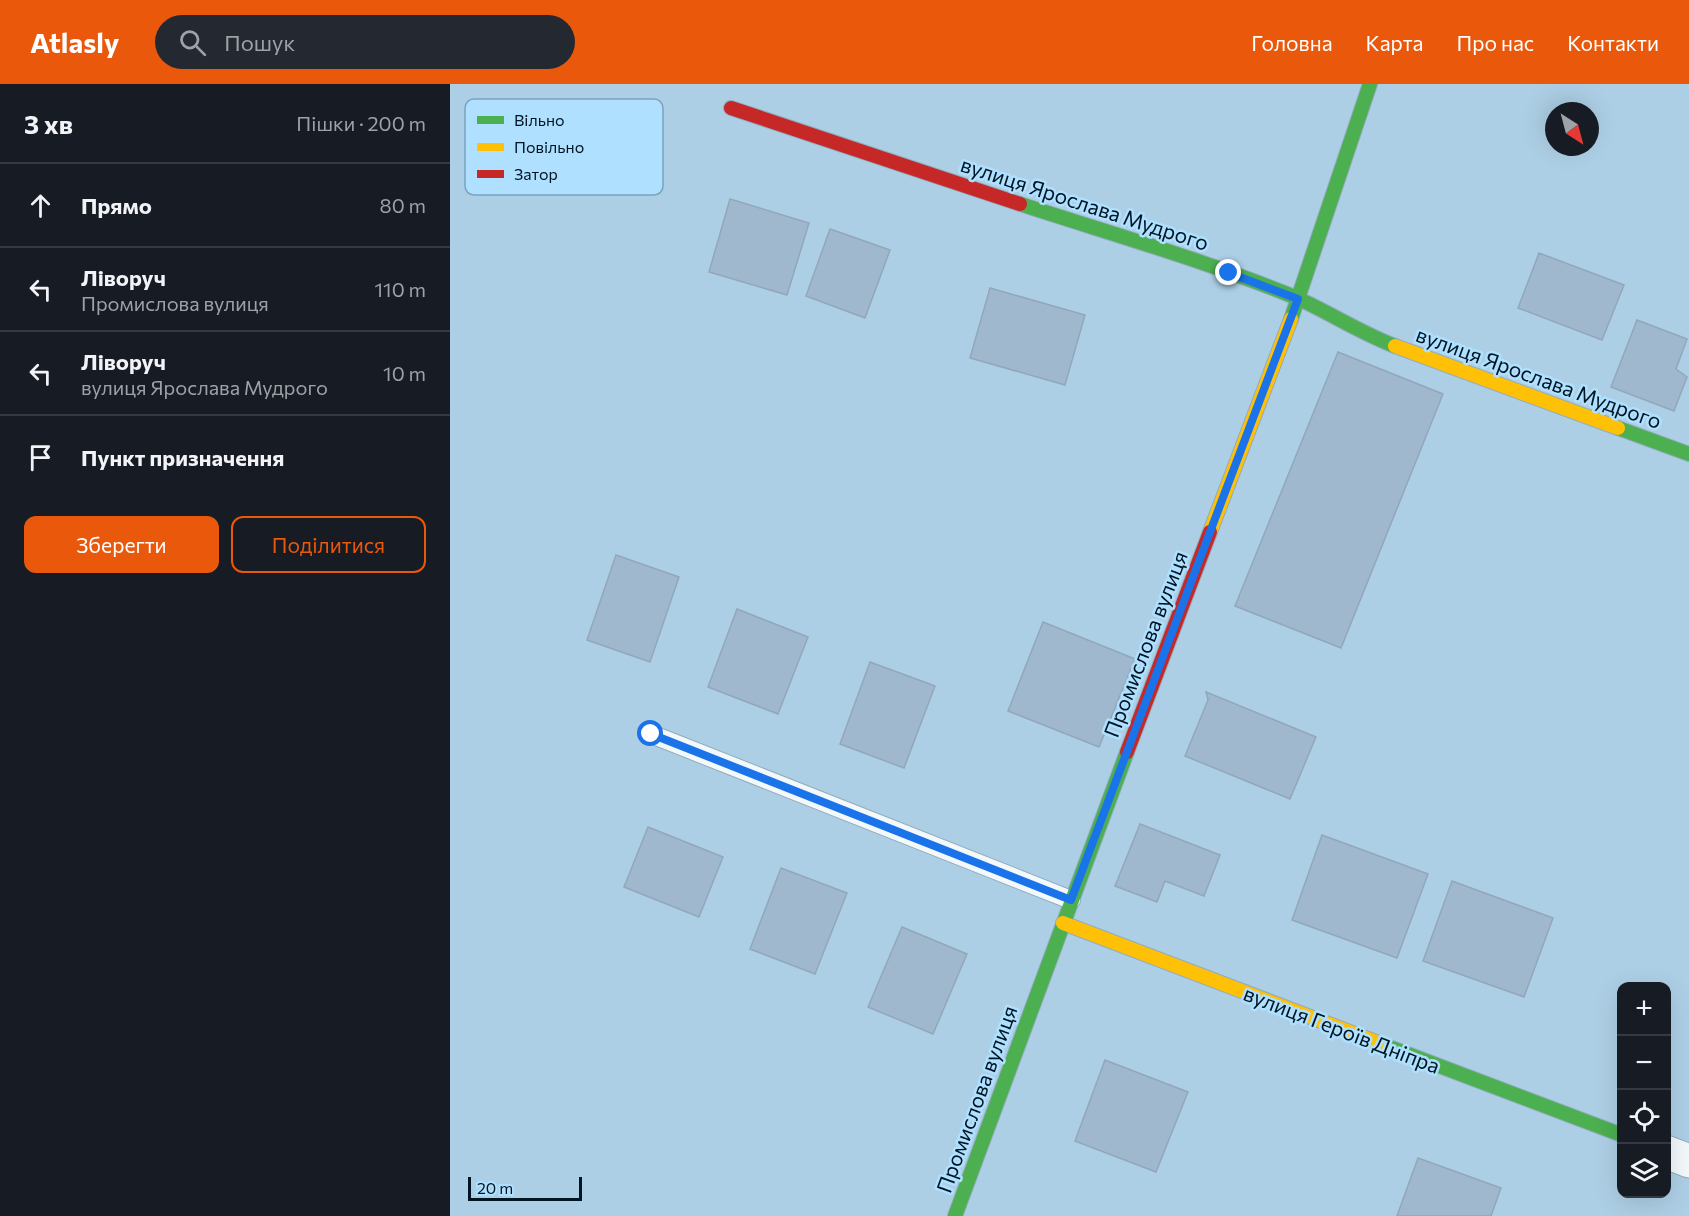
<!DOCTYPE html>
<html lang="uk">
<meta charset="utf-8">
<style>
:root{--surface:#171b24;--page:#242831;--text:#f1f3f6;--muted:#9ea1a6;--line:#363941;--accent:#ea580c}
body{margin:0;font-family:Commissioner,sans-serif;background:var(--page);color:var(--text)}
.controls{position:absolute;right:18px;bottom:18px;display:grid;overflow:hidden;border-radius:12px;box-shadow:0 6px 24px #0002}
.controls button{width:54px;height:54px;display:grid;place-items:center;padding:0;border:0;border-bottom:2px solid var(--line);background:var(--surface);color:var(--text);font:30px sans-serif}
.compass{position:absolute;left:1095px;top:18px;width:54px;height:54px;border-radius:50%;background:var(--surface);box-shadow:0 6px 24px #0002;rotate:144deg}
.scale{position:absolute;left:18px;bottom:15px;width:114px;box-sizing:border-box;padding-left:6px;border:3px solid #001523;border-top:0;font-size:16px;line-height:21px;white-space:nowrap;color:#001523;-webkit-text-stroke:4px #afe0ff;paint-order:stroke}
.stop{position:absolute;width:18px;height:18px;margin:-14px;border:4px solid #1a73e8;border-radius:50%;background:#fff}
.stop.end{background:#1a73e8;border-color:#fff;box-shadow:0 2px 6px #0008}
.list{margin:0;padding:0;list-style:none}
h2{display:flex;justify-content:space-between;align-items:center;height:78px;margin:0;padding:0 24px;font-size:26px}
h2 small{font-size:20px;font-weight:400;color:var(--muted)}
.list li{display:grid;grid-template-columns:39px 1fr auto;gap:18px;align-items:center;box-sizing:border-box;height:84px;padding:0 24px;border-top:2px solid var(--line)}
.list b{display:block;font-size:22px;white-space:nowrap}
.list p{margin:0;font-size:20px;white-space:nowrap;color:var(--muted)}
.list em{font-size:20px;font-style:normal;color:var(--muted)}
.actions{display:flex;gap:12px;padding:18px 24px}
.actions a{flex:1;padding:14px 0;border:2px solid var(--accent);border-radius:12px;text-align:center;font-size:21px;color:var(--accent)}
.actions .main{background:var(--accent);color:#fff}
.icon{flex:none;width:33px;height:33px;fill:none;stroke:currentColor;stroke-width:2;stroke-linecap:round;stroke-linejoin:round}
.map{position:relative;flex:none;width:1239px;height:1132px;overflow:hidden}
header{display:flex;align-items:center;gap:36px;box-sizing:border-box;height:84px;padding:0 30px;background:var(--accent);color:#fff}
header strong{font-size:28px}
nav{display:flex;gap:33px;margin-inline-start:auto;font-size:21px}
.search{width:420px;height:54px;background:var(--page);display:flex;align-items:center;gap:15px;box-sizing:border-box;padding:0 21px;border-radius:33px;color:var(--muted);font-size:22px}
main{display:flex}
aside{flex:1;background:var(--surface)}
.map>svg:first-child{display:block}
.building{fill:#a0b8cd;stroke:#91a7ba;stroke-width:1.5}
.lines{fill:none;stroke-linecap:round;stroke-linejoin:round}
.lane-casing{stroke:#91acbd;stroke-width:20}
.street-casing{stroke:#91acbd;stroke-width:35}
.fast-casing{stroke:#91acbd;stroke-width:16}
.slow-casing{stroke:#91acbd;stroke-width:16}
.jam-casing{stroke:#91acbd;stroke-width:16}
.lane{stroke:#f3f8fb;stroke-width:18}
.street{stroke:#f3f8fb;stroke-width:33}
.fast{stroke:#4caf50;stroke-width:14}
.slow{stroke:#ffc107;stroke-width:14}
.jam{stroke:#c62828;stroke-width:14}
.route{stroke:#1a73e8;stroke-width:8}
.labels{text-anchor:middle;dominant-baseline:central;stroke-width:5;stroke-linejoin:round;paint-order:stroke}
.street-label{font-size:21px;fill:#001523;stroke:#afe0ff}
.key{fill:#afe0ff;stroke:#7aa3bd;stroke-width:1.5}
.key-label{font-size:16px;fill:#001523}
</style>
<header>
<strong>Atlasly</strong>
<div class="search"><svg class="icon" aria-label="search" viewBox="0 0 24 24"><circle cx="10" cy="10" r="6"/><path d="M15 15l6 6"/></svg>Пошук</div>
<nav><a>Головна</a><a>Карта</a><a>Про нас</a><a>Контакти</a></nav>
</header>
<main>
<aside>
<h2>3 хв<small>Пішки · 200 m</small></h2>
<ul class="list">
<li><svg class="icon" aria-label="ahead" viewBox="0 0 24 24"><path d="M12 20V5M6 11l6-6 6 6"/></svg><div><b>Прямо</b></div><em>80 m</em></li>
<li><svg class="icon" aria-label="left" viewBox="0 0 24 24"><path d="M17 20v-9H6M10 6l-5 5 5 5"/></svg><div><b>Ліворуч</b><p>Промислова вулиця</p></div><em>110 m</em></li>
<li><svg class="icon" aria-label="left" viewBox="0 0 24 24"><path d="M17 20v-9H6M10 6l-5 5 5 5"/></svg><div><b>Ліворуч</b><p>вулиця Ярослава Мудрого</p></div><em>10 m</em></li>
<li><svg class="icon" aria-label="arrive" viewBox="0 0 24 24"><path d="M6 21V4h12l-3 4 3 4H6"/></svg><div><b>Пункт призначення</b></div></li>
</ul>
<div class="actions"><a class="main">Зберегти</a><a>Поділитися</a></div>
</aside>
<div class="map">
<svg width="1239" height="1132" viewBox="0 0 1239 1132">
<rect width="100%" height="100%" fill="#adcfe5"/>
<g class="building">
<path d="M280 115 359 139 337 211 259 188Z"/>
<path d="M380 145 440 166 415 234 356 212Z"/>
<path d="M1089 169 1174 201 1152 256 1068 224Z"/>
<path d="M540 204 635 231 615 301 520 274Z"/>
<path d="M1187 236 1237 255 1226 285 1237 293 1224 327 1161 303Z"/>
<path d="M888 268 993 310 891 564 785 522Z"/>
<path d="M166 471 229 493 200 578 137 556Z"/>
<path d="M287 525 358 553 328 630 258 603Z"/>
<path d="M593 538 685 575 649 663 558 627Z"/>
<path d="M420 578 485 602 454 684 390 660Z"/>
<path d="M756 608 866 653 840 715 735 672 758 616Z"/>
<path d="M690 740 770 771 754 812 715 797 707 818 665 802Z"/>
<path d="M198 743 273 773 249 833 174 803Z"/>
<path d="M872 751 978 790 947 874 842 836Z"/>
<path d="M331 784 397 809 365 890 300 865Z"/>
<path d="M1002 797 1103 834 1074 913 973 877Z"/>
<path d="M452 843 517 870 483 950 418 923Z"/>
<path d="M655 976 738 1008 706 1088 625 1057Z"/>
<path d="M968 1074 1051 1104 1041 1132H947Z"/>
</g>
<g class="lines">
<g class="lane-casing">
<path id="lane" d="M201 650 621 816"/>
</g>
<g class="street-casing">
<path id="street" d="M1216 1068 1239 1077"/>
</g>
<g class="fast-casing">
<g id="fast">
<path d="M570 120C662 150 757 177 847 214 880 229 911 249 945 262"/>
<path d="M841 235 920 0"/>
<path d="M1168 344 1239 370"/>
<path d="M934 961 1172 1051"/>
<path d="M505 1132 677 668"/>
</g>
</g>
<g class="slow-casing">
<g id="slow">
<path d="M945 262 1168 344"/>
<path d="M760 448 841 235"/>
<path d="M613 839 934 961"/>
</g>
</g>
<g class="jam-casing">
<g id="jam">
<path d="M281 24 570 120"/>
<path d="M677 668 760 448"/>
</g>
</g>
<use href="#lane" class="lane"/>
<use href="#street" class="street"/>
<use href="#fast" class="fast"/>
<use href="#slow" class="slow"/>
<use href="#jam" class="jam"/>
</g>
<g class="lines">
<path class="route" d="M201 650 621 816 848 215 779 189"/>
</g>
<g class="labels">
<g class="street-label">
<text transform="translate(635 119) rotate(18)">вулиця Ярослава Мудрого</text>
<text transform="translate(1089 293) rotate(20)">вулиця Ярослава Мудрого</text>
<text transform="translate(695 560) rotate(-69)">Промислова вулиця</text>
<text transform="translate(892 945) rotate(21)">вулиця Героїв Дніпра</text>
<text transform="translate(526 1015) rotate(-70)">Промислова вулиця</text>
</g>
</g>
<rect x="15" y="15" width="198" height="96" rx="9" class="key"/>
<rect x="27" y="32" width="27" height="8" fill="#4caf50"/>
<rect x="27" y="59" width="27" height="8" fill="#ffc107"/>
<rect x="27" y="86" width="27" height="8" fill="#c62828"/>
<g class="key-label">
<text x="64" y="42">Вільно</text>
<text x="64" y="69">Повільно</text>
<text x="64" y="96">Затор</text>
</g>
</svg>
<div class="controls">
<button>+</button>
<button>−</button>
<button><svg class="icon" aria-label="locate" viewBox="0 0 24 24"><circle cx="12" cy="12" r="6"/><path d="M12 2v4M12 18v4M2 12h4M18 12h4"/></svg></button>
<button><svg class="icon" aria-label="layers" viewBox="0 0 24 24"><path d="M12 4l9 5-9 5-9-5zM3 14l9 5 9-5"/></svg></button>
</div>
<svg class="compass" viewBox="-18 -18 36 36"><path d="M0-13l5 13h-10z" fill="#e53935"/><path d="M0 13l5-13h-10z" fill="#9ea1a6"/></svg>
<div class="scale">20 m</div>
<div class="stop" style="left:201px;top:650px"></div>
<div class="stop end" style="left:779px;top:189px"></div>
</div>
</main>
